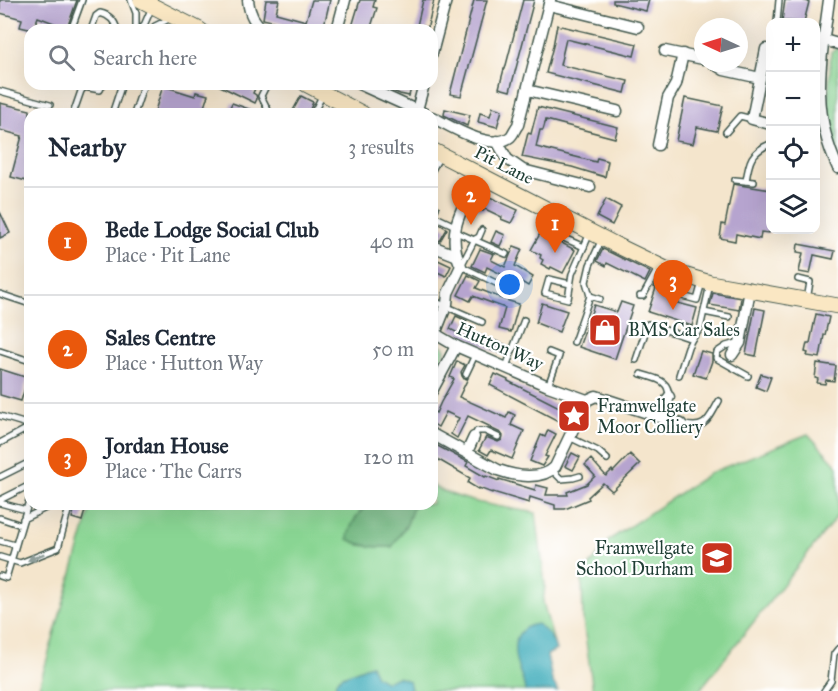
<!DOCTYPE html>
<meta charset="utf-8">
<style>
:root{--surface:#fff;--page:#f6f6f7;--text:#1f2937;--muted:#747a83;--line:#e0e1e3;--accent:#ea580c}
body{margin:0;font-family:"IM FELL Great Primer",serif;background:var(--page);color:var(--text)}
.controls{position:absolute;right:18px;top:18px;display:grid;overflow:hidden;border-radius:12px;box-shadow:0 6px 24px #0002}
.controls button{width:54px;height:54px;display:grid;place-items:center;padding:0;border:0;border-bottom:2px solid var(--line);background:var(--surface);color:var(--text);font:30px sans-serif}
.compass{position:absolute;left:694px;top:18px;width:54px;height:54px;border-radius:50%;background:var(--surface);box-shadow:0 6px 24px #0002;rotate:274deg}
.you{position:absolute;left:510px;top:285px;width:21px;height:21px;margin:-15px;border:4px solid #fff;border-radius:50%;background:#1a73e8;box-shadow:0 0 0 9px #1a73e833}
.badge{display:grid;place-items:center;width:39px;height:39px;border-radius:50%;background:var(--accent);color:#fff;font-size:20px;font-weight:700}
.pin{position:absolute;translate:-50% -50px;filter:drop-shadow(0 2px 3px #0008)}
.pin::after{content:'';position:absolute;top:32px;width:21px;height:18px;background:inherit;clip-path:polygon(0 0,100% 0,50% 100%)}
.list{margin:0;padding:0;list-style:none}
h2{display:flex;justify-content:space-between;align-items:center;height:78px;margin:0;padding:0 24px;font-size:26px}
h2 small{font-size:20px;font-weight:400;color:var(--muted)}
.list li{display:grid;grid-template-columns:39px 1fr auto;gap:18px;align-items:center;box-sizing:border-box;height:108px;padding:0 24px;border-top:2px solid var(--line)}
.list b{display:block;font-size:22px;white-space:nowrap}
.list p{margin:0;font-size:20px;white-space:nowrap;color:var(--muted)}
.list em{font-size:20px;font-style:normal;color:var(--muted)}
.icon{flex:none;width:33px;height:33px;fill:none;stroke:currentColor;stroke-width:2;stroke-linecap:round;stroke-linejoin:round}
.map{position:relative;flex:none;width:838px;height:691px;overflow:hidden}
.search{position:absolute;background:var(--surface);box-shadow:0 6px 24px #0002;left:24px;top:24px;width:414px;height:66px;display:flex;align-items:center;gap:15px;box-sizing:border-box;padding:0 21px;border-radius:18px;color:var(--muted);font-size:22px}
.panel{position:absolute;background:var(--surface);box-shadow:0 6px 24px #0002;left:24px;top:108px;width:414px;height:402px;border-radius:18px}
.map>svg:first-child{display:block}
.green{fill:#89d593;stroke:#548964;stroke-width:1.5}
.forest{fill:#6eb67d;stroke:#467a58;stroke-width:1.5}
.water{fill:#3dacba;stroke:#2e7477;stroke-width:1.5}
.building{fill:#b6a4cf}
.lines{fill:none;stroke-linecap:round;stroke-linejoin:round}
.lane-casing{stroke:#3f564b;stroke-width:8}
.street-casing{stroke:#3f564b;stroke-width:13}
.secondary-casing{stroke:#3f564b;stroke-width:17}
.lane{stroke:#fff;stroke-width:5}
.street{stroke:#fff;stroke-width:10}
.secondary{stroke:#fae7c3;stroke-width:15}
.oneway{fill:#8f9e9a}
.labels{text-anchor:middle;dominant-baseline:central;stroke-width:4.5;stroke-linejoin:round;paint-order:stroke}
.street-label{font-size:18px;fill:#1f3d34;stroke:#fff}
.poi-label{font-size:18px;fill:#1f3d34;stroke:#fff;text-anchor:start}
</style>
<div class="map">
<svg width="838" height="691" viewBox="0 0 838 691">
<rect width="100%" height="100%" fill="#fff"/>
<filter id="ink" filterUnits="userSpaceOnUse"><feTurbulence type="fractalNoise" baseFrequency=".0167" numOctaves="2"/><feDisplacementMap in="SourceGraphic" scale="12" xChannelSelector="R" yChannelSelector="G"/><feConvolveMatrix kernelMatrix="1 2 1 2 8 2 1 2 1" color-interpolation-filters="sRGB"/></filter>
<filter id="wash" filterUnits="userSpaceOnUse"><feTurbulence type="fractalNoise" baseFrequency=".008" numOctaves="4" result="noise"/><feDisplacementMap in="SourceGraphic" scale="24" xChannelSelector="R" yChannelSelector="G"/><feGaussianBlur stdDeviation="1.35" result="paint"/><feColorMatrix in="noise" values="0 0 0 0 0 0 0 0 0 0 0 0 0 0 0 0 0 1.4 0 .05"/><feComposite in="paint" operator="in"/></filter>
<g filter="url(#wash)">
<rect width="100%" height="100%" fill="#f4e5cc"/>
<g class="green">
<path d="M836 48H838V155L833 143 827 119 831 52Z"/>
<path d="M432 340 444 347 445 351 432 379Z"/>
<path d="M808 434 838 466V515L699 691H593L583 620 582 576 609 540 710 473Z"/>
<path d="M432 485C458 502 504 507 536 513L545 585 543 602 554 643 549 635 519 670 524 680 525 691H408L411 689 398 677 386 682 376 677 371 665 343 676 336 681 335 691H52L39 687 92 504H367L359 512V545L377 547H392L407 524 414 504H432Z"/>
</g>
<path class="forest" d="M367 504H414L407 524 392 547C376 547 362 547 348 539 349 525 358 514 367 504Z"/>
<g class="water">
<path d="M537 624C547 631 553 638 556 650L547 655 552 680 558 691H525C524 678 516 667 515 654 513 638 521 626 537 624Z"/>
<path d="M371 665 376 676 386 682 398 677 409 681 411 689 408 691H335L336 681 343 676Z"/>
</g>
<g id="blocks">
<g class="building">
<path d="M0 0H77L67 28 38 17 33 30 20 27 22 19 0 13Z"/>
<path d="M266 0H279L276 13 306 21 312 0H330L323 30H282L284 24 263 19Z"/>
<path d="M360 0H375L373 7 377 8 370 30H351Z"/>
<path d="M423 0H434L427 30H416Z"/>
<path d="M474 0H487L461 96 450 94Z"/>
<path d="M523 0H534L510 91 499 88 504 69H505Z"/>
<path d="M613 0H649L646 11 613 3Z"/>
<path d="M785 0H802L809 2 804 22 782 21Z"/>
<path d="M557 25 637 44 634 56 566 39 560 65 628 81 625 93 546 73 553 46Z"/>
<path d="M216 84H257L253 93 256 95 257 99 255 103Z"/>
<path d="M384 84H412L409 96 400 94 383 87Z"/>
<path d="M163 86 195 96 196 92 208 95 204 107 219 114H154Z"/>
<path d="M301 96 313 102 308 114H291Z"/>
<path d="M685 98 723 106 717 131 697 127 693 144 676 141Z"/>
<path d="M0 103 30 110V182L11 177 22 136 0 130Z"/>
<path d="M232 103 260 113V114H227Z"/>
<path d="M493 107 502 110 497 127 478 122 480 113 490 116Z"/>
<path d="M538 107 618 127 615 138 546 120 543 130H540L536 147 596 162 597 158 608 161 605 177 572 167 522 157 528 133 531 134Z"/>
<path d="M445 109 470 115 467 126 444 115Z"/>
<path d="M733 184 771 190V224L769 233 761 232 760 239 736 234 735 241 720 238 722 224 725 225Z"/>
<path d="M483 194 518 210 511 223 501 219 502 217 485 209 483 211 476 208Z"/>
<path d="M606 199 621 207 612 225 597 217Z"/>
<path d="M0 212 10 233 0 238Z"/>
<path d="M438 223 447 229 440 241 432 237V234L437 224Z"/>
<path d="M496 231 505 235 500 246 491 242Z"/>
<path d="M541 232 575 250 563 273 551 267 550 269 541 264 543 260 540 258 541 255 531 250Z"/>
<path d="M798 244 835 251 833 259 814 255 810 274 799 272 803 253 797 252Z"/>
<path d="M514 246 522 249 515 266 533 277 528 286 510 275 509 278 487 267 485 272 472 266 480 249 494 254 491 260 505 267Z"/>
<path d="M603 249 650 272 645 282 607 263 606 266 597 261Z"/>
<path d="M438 260 451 266 446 276 433 270Z"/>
<path d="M468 275 480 281 476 288 499 297V298L519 304 511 332 499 329 505 308 473 296 470 301 458 295Z"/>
<path d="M659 277 678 284 670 301 697 308 692 326 648 312 656 288 654 287Z"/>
<path d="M713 293 741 298 739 310 710 305Z"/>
<path d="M621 302 633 306 615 359 579 347 594 305 617 312Z"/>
<path d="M542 303 567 311 559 332 536 323Z"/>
<path d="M755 308 765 310 756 356 746 354Z"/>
<path d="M816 314 829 317 825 335H824L820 358 807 356 808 353 805 352 807 343H810Z"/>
<path d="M456 316 467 321 464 329 506 345 502 354 489 349 450 329Z"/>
<path d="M701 351 712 354V361L706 378 693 374Z"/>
<path d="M457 361 465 365 461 372 462 376 464 379 468 378 459 397 506 418 509 412 515 415 511 425 524 431 512 459 491 450 488 455 479 450 486 437 498 442 502 440 503 436 501 433 490 428 491 427 468 416 457 438 451 434 459 418 446 412 438 427 432 423V410L436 413 441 402 454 379 450 377Z"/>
<path d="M817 363 836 366 834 381 826 380 825 384 817 383 818 379 815 378Z"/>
<path d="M0 369 28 378 21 401 0 395Z"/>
<path d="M495 374 508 380V381L561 408 564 402 575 407 569 420 564 418 562 423 490 385Z"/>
<path d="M761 374 771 377 766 391 756 387Z"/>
<path d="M548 430 556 434 545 456 548 457 542 466 530 461 541 435 545 437Z"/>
<path d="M432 443 468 462 466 466 485 477 486 476 499 481V479L535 490 536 485 548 488 546 495H568L567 492 587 484 595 476 585 465 591 459 606 476 612 470 613 472 630 454 640 464 612 491 603 483 588 497 589 499 565 509H555V505L530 497 529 503 493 492 492 493 479 488 478 489 468 483 470 478 432 456Z"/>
<path d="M572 453 580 457 573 470 565 466Z"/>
<path d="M76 504H87L82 521 72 518Z"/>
</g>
</g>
</g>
<g filter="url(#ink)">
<use href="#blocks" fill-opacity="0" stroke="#3f564b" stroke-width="1.5"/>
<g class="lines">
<g class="lane-casing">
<g id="lane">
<path d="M131 0 136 13V30"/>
<path d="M777 22 779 0"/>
<path d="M71 30 82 0"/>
<path d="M91 30 96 16 100 13C109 15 115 21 117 30"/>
<path d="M142 30 152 7"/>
<path d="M152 30 155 26 169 19"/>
<path d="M267 84 261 96 270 114"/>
<path d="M0 91 50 105"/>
<path d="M73 114 81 91 84 87 100 90 103 84"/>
<path d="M112 114 122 84"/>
<path d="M134 114 144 84"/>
<path d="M313 114 323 94"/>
<path d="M726 132 740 116 752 119"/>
<path d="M432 170 440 156"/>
<path d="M735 180 754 182"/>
<path d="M746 181C749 161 751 152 770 144"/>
<path d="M436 208 432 215 455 226"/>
<path d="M482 230 479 237 475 239 461 266 502 286"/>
<path d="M456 232 506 254"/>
<path d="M566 239 584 247"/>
<path d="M798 279 810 282 807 300"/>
<path d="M570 284 549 279 545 293 568 299 572 274 590 233"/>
<path d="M0 294 30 304"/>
<path d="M640 296H643L659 267"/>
<path d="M682 296 697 300 702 282"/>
<path d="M600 299 590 296 586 282 590 265 602 239"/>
<path d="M434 301 482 322"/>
<path d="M704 312 729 317"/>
<path d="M574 342 590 296"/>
<path d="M737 343 726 346 717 352 716 358 748 376"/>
<path d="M0 351 30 361"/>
<path d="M636 360 648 324 692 339"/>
<path d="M506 367 524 320"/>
<path d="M466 374 475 355"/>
<path d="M641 374C655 379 669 379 669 397"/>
<path d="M679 375 688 347 692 339 700 329 710 284"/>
<path d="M548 386 559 356 549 352"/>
<path d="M29 394H30"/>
<path d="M0 416 30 425"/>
<path d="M681 424C706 431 708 420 719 401"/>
<path d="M474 437 477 431H485L498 437"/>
<path d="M569 437 598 451 607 459"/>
<path d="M0 443 30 427"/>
<path d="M552 470 561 479 573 478 580 476"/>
<path d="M0 477 30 462"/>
<path d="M0 500 30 485"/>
<path d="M0 503 26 510"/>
<path d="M0 518 21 525"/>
<path d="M23 519 54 504"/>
<path d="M0 541 15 545"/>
<path d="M0 557 20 563 58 548 70 504"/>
<path d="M0 576 6 578 30 497"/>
<path d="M824 691 831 681 834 654 838 649"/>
</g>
</g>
<g class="street-casing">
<g id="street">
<path d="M248 0C249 12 254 23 264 30"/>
<path d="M829 0C821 61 810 110 838 168"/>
<path d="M549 5 638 27"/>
<path d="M337 30 345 0"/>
<path d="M824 40 838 44"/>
<path d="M766 49 752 119 770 124"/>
<path d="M665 51 703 59"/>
<path d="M432 53 446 0"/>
<path d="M713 63 724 70 760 78"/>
<path d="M359 84 425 114"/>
<path d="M527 90 617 111"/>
<path d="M417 110 424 84"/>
<path d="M432 117C450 126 491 152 510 137 513 135 515 128 518 125L550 0"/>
<path d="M497 141 507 159 523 170 590 187"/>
<path d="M658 145 668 98 676 84 683 54"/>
<path d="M432 246 455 255"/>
<path d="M432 332 456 346 548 386 587 400 596 396 681 424"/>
<path d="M435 334 447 304 448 293 461 266C444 231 464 206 479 174"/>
<path d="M732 355 740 343 750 290"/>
<path d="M432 391 456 346"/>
<path d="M661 417 669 397"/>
<path d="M432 434 498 470C515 476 541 481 555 467L587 400"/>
<path d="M467 452 474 437"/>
</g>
</g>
<g class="secondary-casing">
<g id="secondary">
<path d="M141 0 200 30"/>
<path d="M306 84 363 114"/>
<path d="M432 150 614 244 670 271 710 283 838 306"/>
</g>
</g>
<use href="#lane" class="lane"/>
<use href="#street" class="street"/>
<use href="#secondary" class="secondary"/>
</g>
<defs><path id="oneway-solid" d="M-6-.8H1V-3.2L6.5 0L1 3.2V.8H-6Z" transform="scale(1.5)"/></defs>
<use class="oneway" href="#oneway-solid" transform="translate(36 557) rotate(158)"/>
</g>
<defs>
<g id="shop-square" transform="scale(1.725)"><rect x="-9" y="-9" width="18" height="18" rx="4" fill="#c8321e" stroke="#fff"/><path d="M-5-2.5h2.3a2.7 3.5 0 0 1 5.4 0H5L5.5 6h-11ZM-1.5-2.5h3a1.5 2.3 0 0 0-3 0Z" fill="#fff"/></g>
<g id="sight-square" transform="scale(1.725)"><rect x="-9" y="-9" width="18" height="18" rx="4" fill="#c8321e" stroke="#fff"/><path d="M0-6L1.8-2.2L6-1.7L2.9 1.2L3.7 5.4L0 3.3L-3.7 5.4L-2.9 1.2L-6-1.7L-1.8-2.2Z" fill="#fff"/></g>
<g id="school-square" transform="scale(1.725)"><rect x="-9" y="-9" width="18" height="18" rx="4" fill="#c8321e" stroke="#fff"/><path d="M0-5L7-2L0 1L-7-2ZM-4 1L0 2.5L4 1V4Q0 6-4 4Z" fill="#fff"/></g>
</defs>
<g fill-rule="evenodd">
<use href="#shop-square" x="605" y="330"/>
<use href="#sight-square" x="574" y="416"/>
<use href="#school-square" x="717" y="558"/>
</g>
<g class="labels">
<g class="street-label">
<text transform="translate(504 165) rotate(27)">Pit Lane</text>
<text transform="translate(500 346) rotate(24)">Hutton Way</text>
</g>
<g class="poi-label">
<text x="628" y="330">BMS Car Sales</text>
<text x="597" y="406">Framwellgate<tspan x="597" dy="21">Moor Colliery</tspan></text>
<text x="694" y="548" text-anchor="end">Framwellgate<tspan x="694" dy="21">School Durham</tspan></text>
</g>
</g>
</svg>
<div class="controls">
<button>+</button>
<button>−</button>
<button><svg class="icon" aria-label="locate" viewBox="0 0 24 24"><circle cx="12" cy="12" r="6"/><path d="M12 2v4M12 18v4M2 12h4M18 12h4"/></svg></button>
<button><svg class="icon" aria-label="layers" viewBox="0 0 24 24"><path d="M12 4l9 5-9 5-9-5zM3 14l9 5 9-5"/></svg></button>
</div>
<svg class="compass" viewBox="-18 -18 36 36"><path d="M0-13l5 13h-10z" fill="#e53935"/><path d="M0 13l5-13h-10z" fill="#747a83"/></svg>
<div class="you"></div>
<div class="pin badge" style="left:555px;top:253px">1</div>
<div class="pin badge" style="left:471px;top:225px">2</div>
<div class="pin badge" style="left:673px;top:310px">3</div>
<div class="search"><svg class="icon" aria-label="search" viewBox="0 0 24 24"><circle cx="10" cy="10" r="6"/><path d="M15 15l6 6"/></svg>Search here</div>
<section class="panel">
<h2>Nearby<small>3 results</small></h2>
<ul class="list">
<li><span class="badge">1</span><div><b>Bede Lodge Social Club</b><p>Place · Pit Lane</p></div><em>40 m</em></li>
<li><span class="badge">2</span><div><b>Sales Centre</b><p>Place · Hutton Way</p></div><em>50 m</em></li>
<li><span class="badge">3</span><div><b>Jordan House</b><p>Place · The Carrs</p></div><em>120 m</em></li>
</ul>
</section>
</div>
